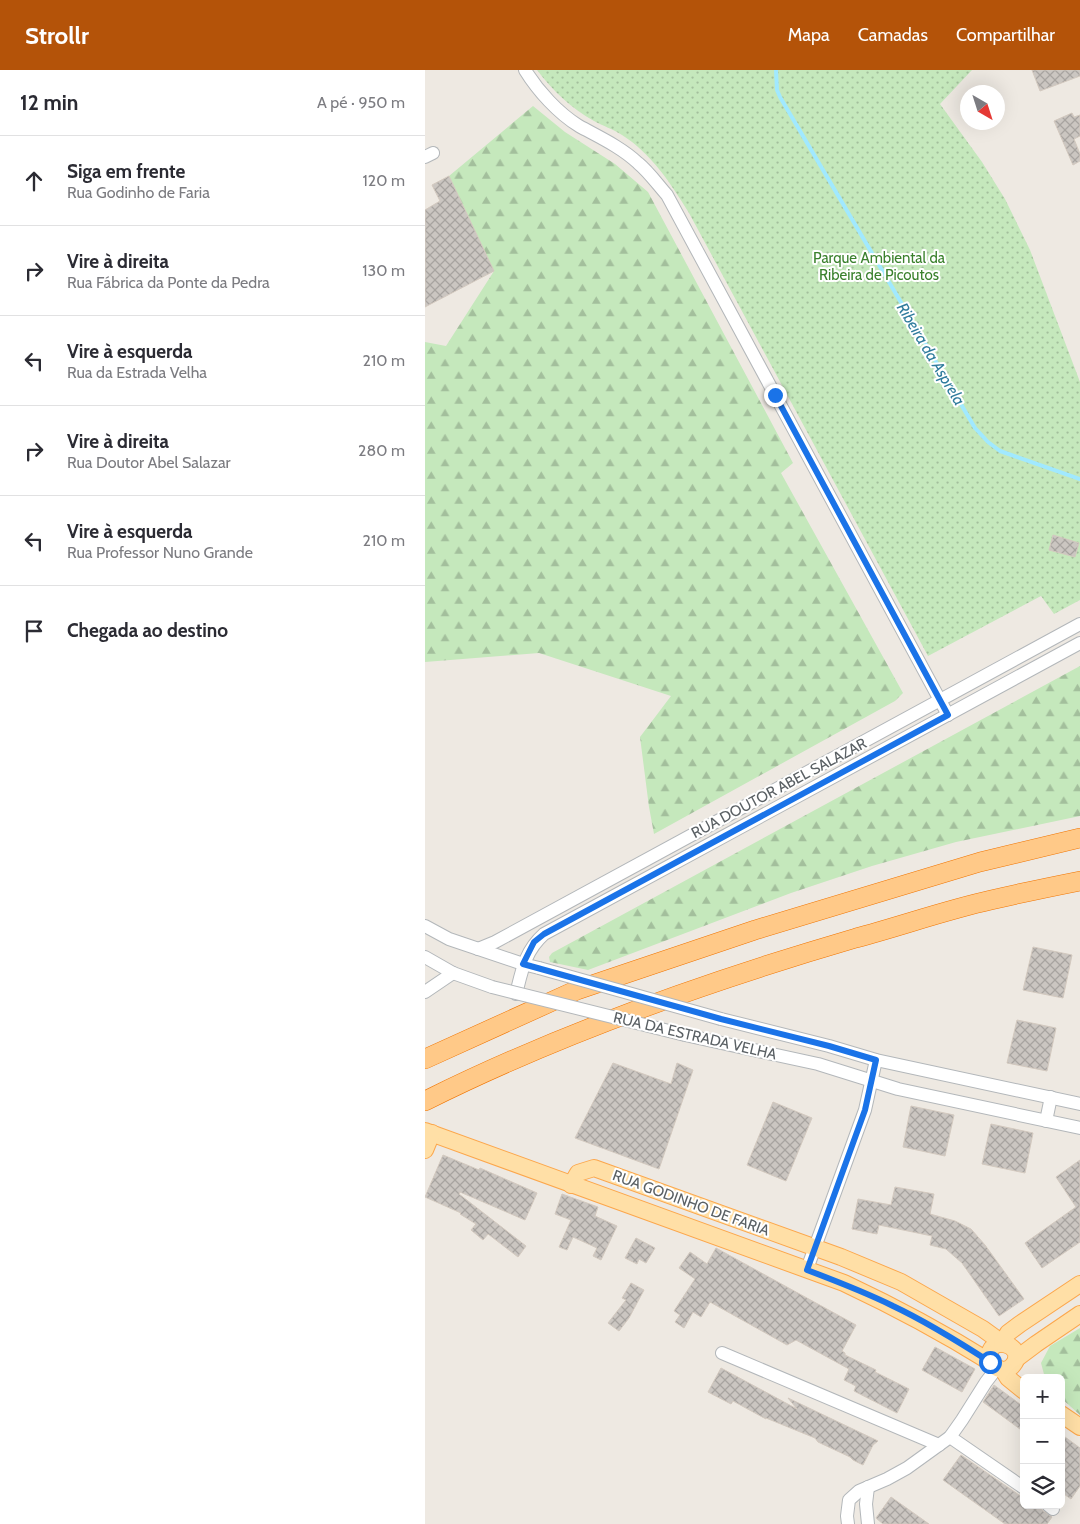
<!DOCTYPE html>
<html lang="pt">
<meta charset="utf-8">
<style>
:root{--surface:#fff;--page:#f2f2f3;--text:#2b2b33;--muted:#7c7c81;--line:#e1e1e2;--accent:#b45309}
body{margin:0;font-family:Cabin,sans-serif;background:var(--page);color:var(--text)}
.controls{position:absolute;right:15px;bottom:15px;display:grid;overflow:hidden;border-radius:8px;box-shadow:0 5px 20px #0002}
.controls button{width:45px;height:45px;display:grid;place-items:center;padding:0;border:0;border-bottom:1px solid var(--line);background:var(--surface);color:var(--text);font:25px sans-serif}
.compass{position:absolute;left:535px;top:15px;width:45px;height:45px;border-radius:50%;background:var(--surface);box-shadow:0 5px 20px #0002;rotate:141deg}
.stop{position:absolute;width:15px;height:15px;margin:-11px;border:4px solid #1a73e8;border-radius:50%;background:#fff}
.stop.end{background:#1a73e8;border-color:#fff;box-shadow:0 1px 5px #0008}
.list{margin:0;padding:0;list-style:none}
h2{display:flex;justify-content:space-between;align-items:center;height:65px;margin:0;padding:0 20px;font-size:21px}
h2 small{font-size:16px;font-weight:400;color:var(--muted)}
.list li{display:grid;grid-template-columns:32px 1fr auto;gap:15px;align-items:center;box-sizing:border-box;height:90px;padding:0 20px;border-top:1px solid var(--line)}
.list b{display:block;font-size:19px;white-space:nowrap}
.list p{margin:0;font-size:16px;white-space:nowrap;color:var(--muted)}
.list em{font-size:16px;font-style:normal;color:var(--muted)}
.icon{flex:none;width:28px;height:28px;fill:none;stroke:currentColor;stroke-width:2;stroke-linecap:round;stroke-linejoin:round}
.map{position:relative;flex:none;width:655px;height:1454px;overflow:hidden}
header{display:flex;align-items:center;gap:30px;box-sizing:border-box;height:70px;padding:0 25px;background:var(--accent);color:#fff}
header strong{font-size:24px}
nav{display:flex;gap:28px;margin-inline-start:auto;font-size:18px}
main{display:flex}
aside{flex:1;background:var(--surface)}
.map>svg:first-child{display:block}
.forest{fill:url(#forest-firs)}
.park{fill:url(#park-dots)}
.lines{fill:none;stroke-linecap:round;stroke-linejoin:round}
.stream{stroke:#a1e9ff;stroke-width:4}
.building{fill:url(#building-cross-hatch);stroke:#d3c9bf}
.minor-casing{stroke:#b3b7ba;stroke-width:14}
.major-casing{stroke:#fca74c;stroke-width:18}
.highway-casing{stroke:#f07400;stroke-width:20}
.minor{stroke:#fff;stroke-width:12}
.major{stroke:#ffdfa6;stroke-width:16}
.highway{stroke:#ffc988;stroke-width:19}
.minor-bridge-casing{stroke:#b3b7ba;stroke-width:14;stroke-linecap:butt}
.minor-bridge{stroke:#fff;stroke-width:12}
.route{stroke:#1a73e8;stroke-width:6}
.labels{text-anchor:middle;dominant-baseline:central;stroke-width:4;stroke-linejoin:round;paint-order:stroke}
.park-label{font-size:15px;fill:#3a812d;stroke:#fff}
.street-label{font-size:15px;fill:#5a6064;stroke:#fff}
.water-label{font-size:16px;font-style:italic;fill:#307c9d;stroke:#fff}
</style>
<header>
<strong>Strollr</strong>
<nav><a>Mapa</a><a>Camadas</a><a>Compartilhar</a></nav>
</header>
<main>
<aside>
<h2>12 min<small>A pé · 950 m</small></h2>
<ul class="list">
<li><svg class="icon" aria-label="ahead" viewBox="0 0 24 24"><path d="M12 20V5M6 11l6-6 6 6"/></svg><div><b>Siga em frente</b><p>Rua Godinho de Faria</p></div><em>120 m</em></li>
<li><svg class="icon" aria-label="right" viewBox="0 0 24 24"><path d="M7 20v-9h11M14 6l5 5-5 5"/></svg><div><b>Vire à direita</b><p>Rua Fábrica da Ponte da Pedra</p></div><em>130 m</em></li>
<li><svg class="icon" aria-label="left" viewBox="0 0 24 24"><path d="M17 20v-9H6M10 6l-5 5 5 5"/></svg><div><b>Vire à esquerda</b><p>Rua da Estrada Velha</p></div><em>210 m</em></li>
<li><svg class="icon" aria-label="right" viewBox="0 0 24 24"><path d="M7 20v-9h11M14 6l5 5-5 5"/></svg><div><b>Vire à direita</b><p>Rua Doutor Abel Salazar</p></div><em>280 m</em></li>
<li><svg class="icon" aria-label="left" viewBox="0 0 24 24"><path d="M17 20v-9H6M10 6l-5 5 5 5"/></svg><div><b>Vire à esquerda</b><p>Rua Professor Nuno Grande</p></div><em>210 m</em></li>
<li><svg class="icon" aria-label="arrive" viewBox="0 0 24 24"><path d="M6 21V4h12l-3 4 3 4H6"/></svg><div><b>Chegada ao destino</b></div></li>
</ul>
</aside>
<div class="map">
<svg width="655" height="1454" viewBox="0 0 655 1454">
<defs>
<pattern id="forest-firs" width="22" height="20" patternUnits="userSpaceOnUse" patternTransform="scale(1.25)"><rect width="22" height="20" fill="#c5e8bc"/><path d="M5 1l3.5 6h-7zM16 11l3.5 6h-7z" fill="#a3bf9c"/></pattern>
<pattern id="park-dots" width="8" height="8" patternUnits="userSpaceOnUse" patternTransform="scale(1.25)"><rect width="8" height="8" fill="#c5e8bc"/><path d="M2 2h.1M6 6h.1" fill="none" stroke="#a3bf9c" stroke-width="1.8" stroke-linecap="round"/></pattern>
<pattern id="building-cross-hatch" width="8" height="8" patternUnits="userSpaceOnUse" patternTransform="scale(1.25)"><rect width="8" height="8" fill="#cbc6c1"/><path d="M0 0l8 8M0 8l8-8" fill="none" stroke="#a8a4a0"/></pattern>
</defs>
<rect width="100%" height="100%" fill="#eee9e2"/>
<g class="forest">
<path d="M108 36 140 62 190 94 223 122 368 393 356 403 478 623 470 631 229 764 224 737 215 667 246 626 114 583 0 592V272L21 276 69 201 24 106Z"/>
<path d="M655 596V746L531 772 447 796 366 823 163 900 125 892 124 887 127 883Z"/>
<path d="M655 1258V1345L636 1328V1308H620L616 1293 625 1276Z"/>
</g>
<path class="park" d="M112 0H547L515 34 557 92 580 129 605 180 655 312V530L629 544 616 526 503 586 264 143C246 114 227 84 197 65 188 59 178 56 169 51 146 38 128 21 112 0Z"/>
<g class="lines">
<path class="stream" d="M351 0 352 20 355 27 550 358 563 372 575 381 655 409"/>
</g>
<g class="building">
<path d="M607 0H655V6L615 21Z"/>
<path d="M647 43 649 47 655 45V66L649 69 655 84V91L648 95 629 51Z"/>
<path d="M24 106 69 201 0 237V140L15 131 7 115Z"/>
<path d="M628 465 654 473 650 487 624 480Z"/>
<path d="M608 877 647 885 638 928 598 920Z"/>
<path d="M592 950 631 958 622 1001 582 993Z"/>
<path d="M188 993 246 1014 252 993 268 1000 234 1099 150 1068Z"/>
<path d="M348 1032 387 1048 361 1111 322 1095Z"/>
<path d="M486 1036 529 1045 520 1086 478 1077Z"/>
<path d="M566 1054 608 1063 600 1103 557 1094Z"/>
<path d="M18 1085 54 1100 55 1098 112 1123 100 1150 35 1122 34 1124 101 1176 93 1187 63 1164 58 1170 46 1160 51 1154 35 1144 36 1143 0 1127Z"/>
<path d="M655 1090V1172L617 1198 600 1173 651 1137 631 1107Z"/>
<path d="M470 1117 509 1124 505 1144 530 1151 546 1159 560 1175 599 1229 574 1246 537 1193 521 1179 505 1175 507 1166 454 1155 452 1164 427 1159 433 1129 466 1135Z"/>
<path d="M137 1124 173 1137 170 1146 192 1156 176 1190 168 1186 172 1178 148 1167 142 1180 134 1177 146 1150 130 1144Z"/>
<path d="M211 1168 230 1178 221 1193 214 1189 212 1194 200 1188Z"/>
<path d="M291 1178 431 1255 417 1281 420 1283V1285L451 1300 450 1302 484 1319 472 1343 429 1321 431 1316 419 1310 424 1299 371 1270 362 1275 285 1232 276 1247 268 1242 259 1258 250 1252 255 1245 249 1241 270 1209 254 1198 265 1182 282 1194Z"/>
<path d="M206 1213 219 1220 204 1248 194 1261 183 1253 201 1230 197 1228Z"/>
<path d="M510 1277 550 1299 537 1322 497 1300Z"/>
<path d="M296 1298 372 1339 363 1328 453 1371 448 1375 438 1395 428 1390 425 1387 393 1372 390 1368 341 1348V1349L308 1331 306 1334 283 1322Z"/>
<path d="M569 1315 599 1337V1362L558 1332Z"/>
<path d="M636 1364 655 1378V1416L646 1429 636 1422Z"/>
<path d="M536 1385 594 1425 599 1426V1435H612L615 1437 618 1441 627 1447 622 1454H580L518 1410Z"/>
<path d="M466 1427 504 1454H458L451 1448Z"/>
</g>
<g class="lines">
<g class="minor-casing">
<g id="minor">
<path d="M100 0C113 21 133 43 154 56 174 67 196 77 213 93 224 102 233 115 242 125L523 645"/>
<path d="M0 87 8 83"/>
<path d="M0 856 24 869 98 894 114 898"/>
<path d="M53 879 70 872 655 554"/>
<path d="M0 887 28 903 67 917"/>
<path d="M0 922 28 903"/>
<path d="M91 924C97 900 100 881 119 864L655 573"/>
<path d="M296 949 404 976 451 990 655 1034"/>
<path d="M260 965 393 994 473 1019 655 1058"/>
<path d="M621 1051 626 1027"/>
<path d="M382 1199 440 1040 451 990"/>
<path d="M297 1283 514 1375"/>
<path d="M525 1367 599 1418"/>
<path d="M623 1435 628 1439"/>
<path d="M423 1454 422 1446 424 1430 434 1421 462 1409 482 1398 525 1367 537 1350 561 1312 571 1299"/>
<path d="M443 1454 441 1434 443 1417"/>
</g>
</g>
<g class="major-casing">
<g id="major">
<path d="M0 1061 419 1213C470 1237 517 1262 565 1292 571 1299 581 1304 588 1295 604 1275 559 1261 565 1292"/>
<path d="M0 1080 7 1063"/>
<path d="M146 1115 153 1103 169 1098 416 1187 476 1212 558 1259 569 1267 574 1274"/>
<path d="M577 1273 583 1263 595 1254 655 1214"/>
<path d="M591 1289 611 1274 655 1244"/>
<path d="M578 1300 583 1308 599 1321"/>
<path d="M636 1344 655 1357"/>
</g>
</g>
<g class="highway-casing">
<g id="highway">
<path d="M0 989 152 920 330 860 555 792 655 768"/>
<path d="M0 1031C138 962 284 911 431 868 476 856 521 840 566 830 596 823 625 817 655 811"/>
</g>
</g>
<use href="#minor" class="minor"/>
<use href="#major" class="major"/>
<use href="#highway" class="highway"/>
<g class="minor-bridge-casing">
<g id="minor-bridge">
<path d="M114 898 296 949"/>
<path d="M67 917 260 965"/>
</g>
</g>
<use href="#minor-bridge" class="minor-bridge"/>
</g>
<g class="lines">
<path class="route" d="M350 325 523 645 119 864 109 872 98 894 296 949 404 976 451 990 440 1040 382 1200C411 1211 440 1222 468 1236 502 1252 534 1272 565 1292"/>
</g>
<g class="labels">
<g class="park-label">
<text x="454" y="188">Parque Ambiental da<tspan x="454" dy="17">Ribeira de Picoutos</tspan></text>
</g>
<g class="street-label">
<text transform="translate(354 718) rotate(-28)">RUA DOUTOR ABEL SALAZAR</text>
<text transform="translate(270 966) rotate(13)">RUA DA ESTRADA VELHA</text>
<text transform="translate(266 1133) rotate(20)">RUA GODINHO DE FARIA</text>
</g>
<g class="water-label">
<text transform="translate(506 284) rotate(59)">Ribeira da Asprela</text>
</g>
</g>
</svg>
<div class="controls">
<button>+</button>
<button>−</button>
<button><svg class="icon" aria-label="layers" viewBox="0 0 24 24"><path d="M12 4l9 5-9 5-9-5zM3 14l9 5 9-5"/></svg></button>
</div>
<svg class="compass" viewBox="-18 -18 36 36"><path d="M0-13l5 13h-10z" fill="#e53935"/><path d="M0 13l5-13h-10z" fill="#7c7c81"/></svg>
<div class="stop" style="left:565px;top:1292px"></div>
<div class="stop end" style="left:350px;top:325px"></div>
</div>
</main>
